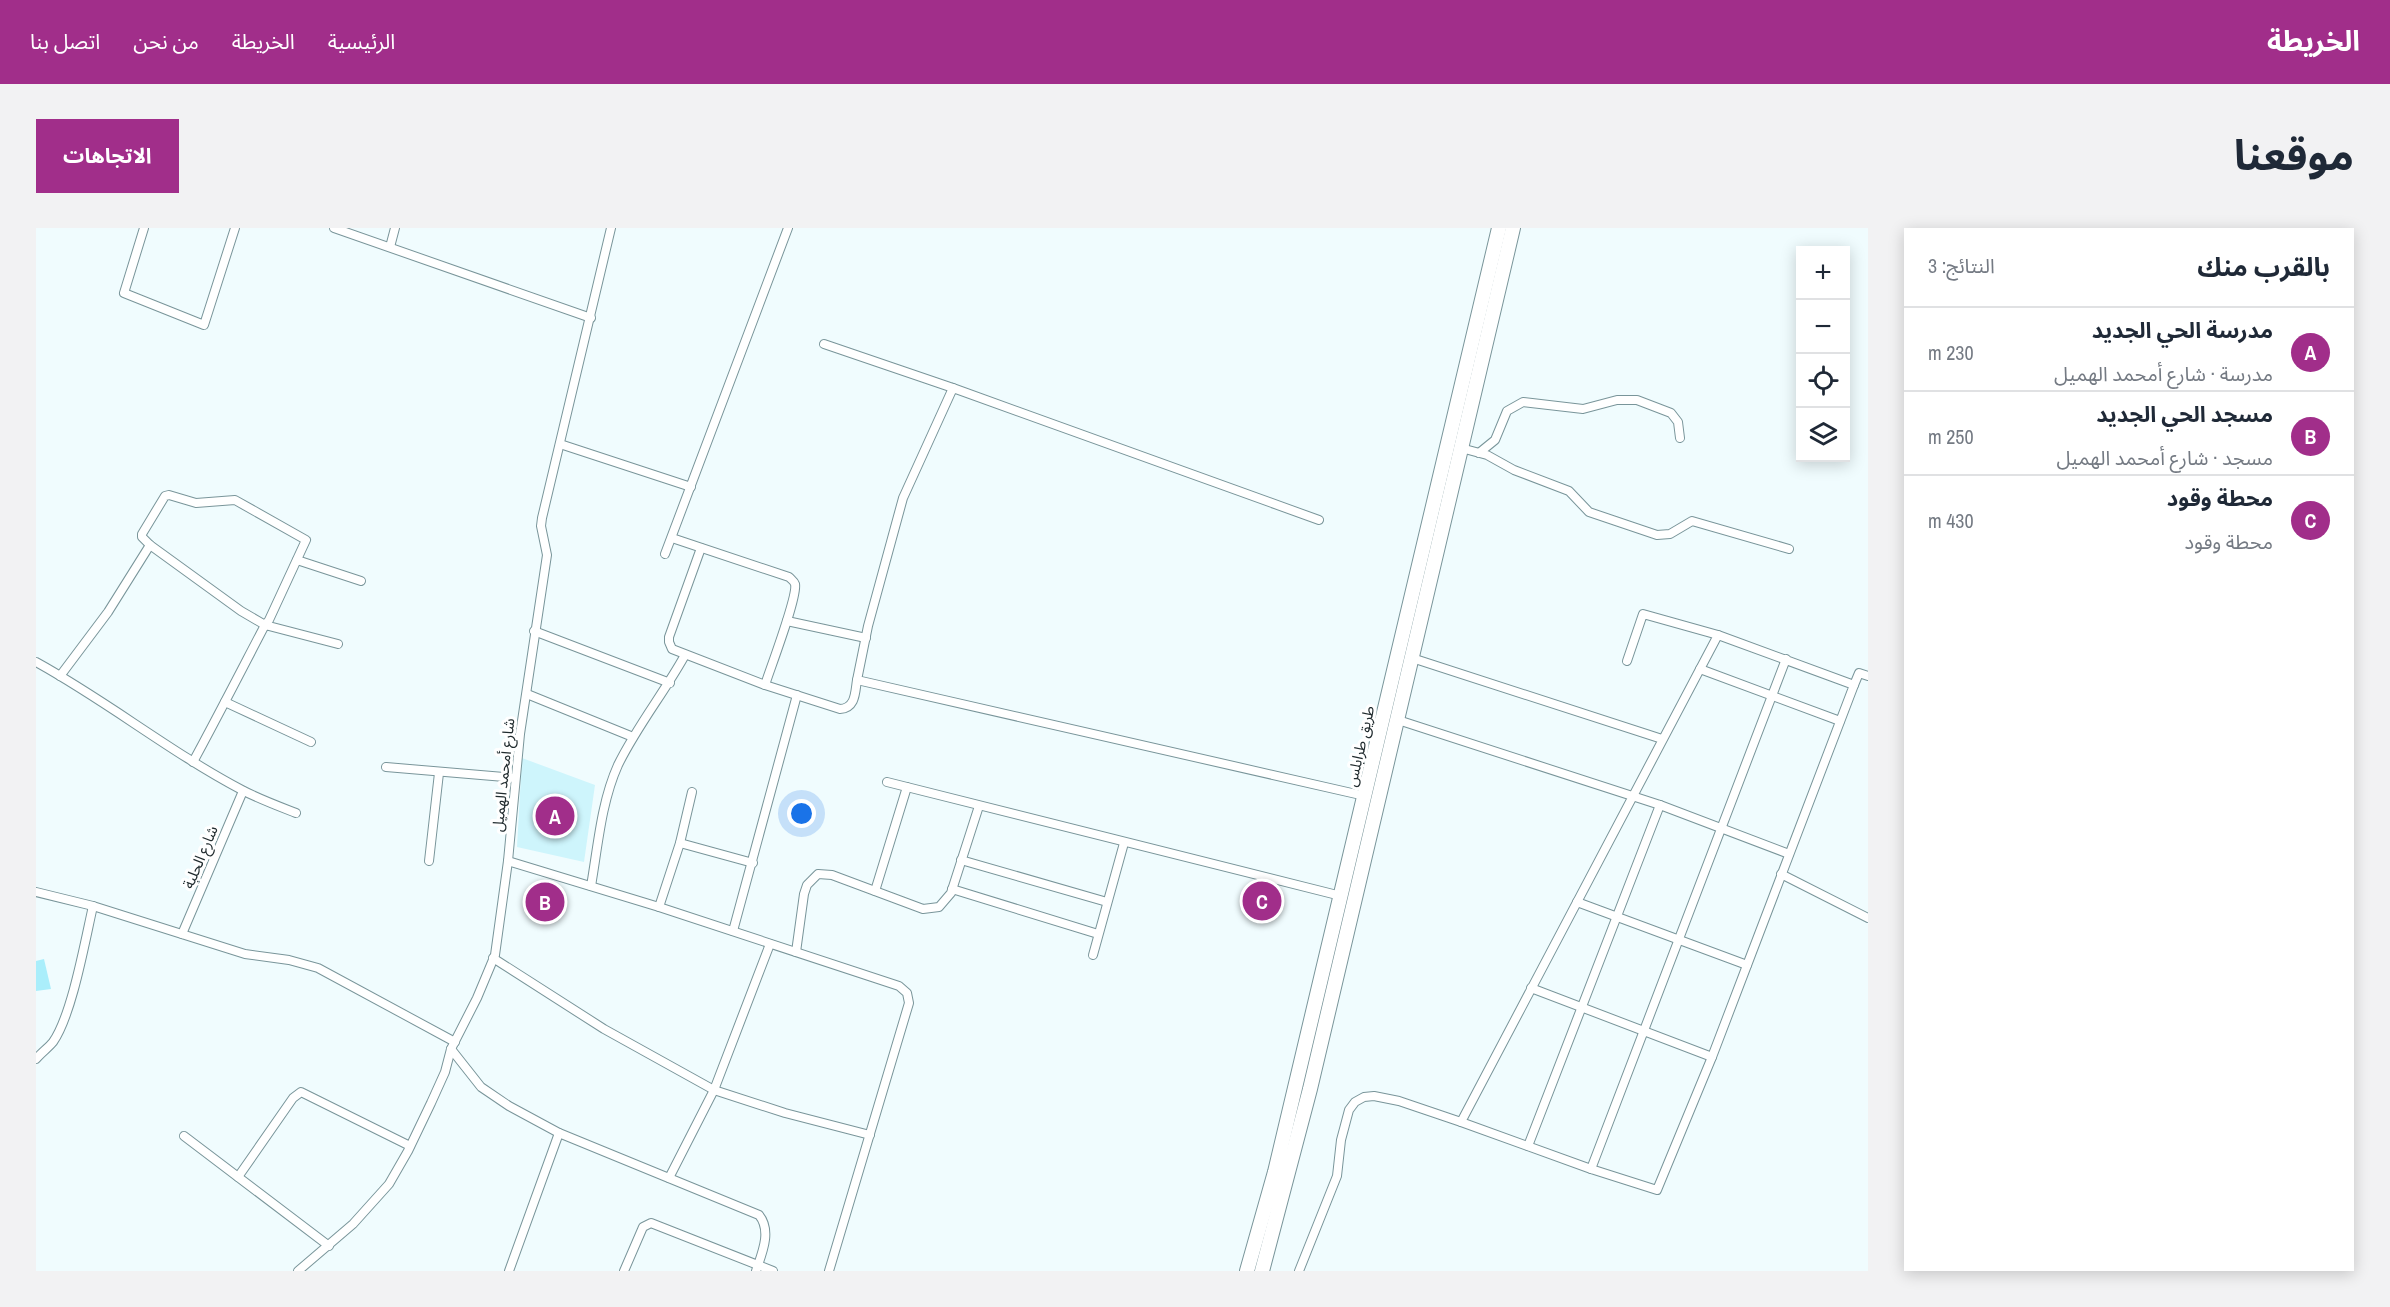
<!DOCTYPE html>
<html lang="ar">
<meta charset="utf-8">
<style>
:root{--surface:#fff;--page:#f2f2f3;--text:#1f2937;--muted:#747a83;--line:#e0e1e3;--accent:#a12e8a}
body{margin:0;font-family:"Archivo Narrow","Noto Sans Arabic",sans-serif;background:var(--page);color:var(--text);direction:rtl}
.controls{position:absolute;right:18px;top:18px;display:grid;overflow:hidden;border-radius:0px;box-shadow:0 3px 15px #0003}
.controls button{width:54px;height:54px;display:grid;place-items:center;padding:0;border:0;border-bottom:2px solid var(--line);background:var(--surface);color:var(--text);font:30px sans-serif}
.you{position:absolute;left:766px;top:586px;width:21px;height:21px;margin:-15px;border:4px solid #fff;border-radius:50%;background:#1a73e8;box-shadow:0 0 0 9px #1a73e833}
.badge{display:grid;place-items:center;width:39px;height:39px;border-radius:50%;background:var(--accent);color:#fff;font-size:20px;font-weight:700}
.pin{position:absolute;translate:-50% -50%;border:3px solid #fff;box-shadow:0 2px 6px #0006}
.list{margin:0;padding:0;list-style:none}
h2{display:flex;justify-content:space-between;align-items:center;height:78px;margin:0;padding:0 24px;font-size:26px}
h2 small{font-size:20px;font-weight:400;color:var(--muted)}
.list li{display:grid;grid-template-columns:39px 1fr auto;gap:18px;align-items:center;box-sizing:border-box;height:84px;padding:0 24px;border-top:2px solid var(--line)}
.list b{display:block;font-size:22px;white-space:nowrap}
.list p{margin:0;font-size:20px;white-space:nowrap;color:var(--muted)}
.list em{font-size:20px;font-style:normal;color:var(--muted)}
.icon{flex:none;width:33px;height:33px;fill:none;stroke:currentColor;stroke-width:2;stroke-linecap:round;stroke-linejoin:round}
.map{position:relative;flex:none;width:1832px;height:1043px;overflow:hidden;direction:ltr;border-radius:0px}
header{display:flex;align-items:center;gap:36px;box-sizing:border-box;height:84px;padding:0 30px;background:var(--accent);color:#fff}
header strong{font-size:28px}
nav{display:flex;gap:33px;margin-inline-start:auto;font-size:21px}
.intro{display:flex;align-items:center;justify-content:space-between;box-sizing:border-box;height:144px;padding:0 36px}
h1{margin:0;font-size:42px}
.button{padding:15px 27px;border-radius:0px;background:var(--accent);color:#fff;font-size:21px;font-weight:700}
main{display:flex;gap:36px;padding:0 36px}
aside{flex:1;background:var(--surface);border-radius:0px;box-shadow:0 3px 15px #0003}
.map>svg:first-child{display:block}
.built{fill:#cef5fc}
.green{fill:#aaeefb}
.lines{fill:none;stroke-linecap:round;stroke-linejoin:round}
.street-casing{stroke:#79959a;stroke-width:10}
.highway-casing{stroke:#79959a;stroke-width:16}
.street{stroke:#fff;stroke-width:8}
.highway{stroke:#fff;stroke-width:14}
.labels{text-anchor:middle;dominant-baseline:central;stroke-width:6;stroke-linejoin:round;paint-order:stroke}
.street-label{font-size:15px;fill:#202b2e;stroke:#fff}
</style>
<header>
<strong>الخريطة</strong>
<nav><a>الرئيسية</a><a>الخريطة</a><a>من نحن</a><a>اتصل بنا</a></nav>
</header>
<div class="intro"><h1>موقعنا</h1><a class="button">الاتجاهات</a></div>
<main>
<aside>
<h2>بالقرب منك<small>النتائج: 3</small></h2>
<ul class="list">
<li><span class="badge">A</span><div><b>مدرسة الحي الجديد</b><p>مدرسة · شارع أمحمد الهميل</p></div><em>230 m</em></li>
<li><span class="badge">B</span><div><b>مسجد الحي الجديد</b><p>مسجد · شارع أمحمد الهميل</p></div><em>250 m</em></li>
<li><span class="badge">C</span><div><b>محطة وقود</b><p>محطة وقود</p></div><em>430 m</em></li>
</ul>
</aside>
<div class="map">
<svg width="1832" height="1043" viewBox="0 0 1832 1043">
<rect width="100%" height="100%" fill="#f0fcfe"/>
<path class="built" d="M486 530 559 557 548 634 481 619Z"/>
<path class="green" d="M8 731 15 761 0 763V733Z"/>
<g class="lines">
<g class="street-casing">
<g id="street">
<path d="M108 0 88 65 168 97 199 0"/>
<path d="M298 0 555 90"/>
<path d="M354 19 359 0"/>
<path d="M788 116 917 160"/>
<path d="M524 216 655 259"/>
<path d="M1425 220 1451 227 1478 242 1533 263 1553 284 1621 307 1634 306 1656 293 1753 321"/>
<path d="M1443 225 1459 212 1471 183 1487 174 1547 181 1581 172H1601L1635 185 1642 194 1644 210"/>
<path d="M1283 292 917 160 867 270 832 398 821 452 1329 568"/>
<path d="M636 310 753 349C756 352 758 353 759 356 762 368 734 441 729 457"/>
<path d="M665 320 633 409V414L636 421 729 457 804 481C820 480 819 464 821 452"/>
<path d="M629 326 752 0"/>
<path d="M261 332 325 353"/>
<path d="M751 393 830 410"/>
<path d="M498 403 634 455"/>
<path d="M1682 407 1818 457 1676 829 1621 962 1555 941 1425 894Z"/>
<path d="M1376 430 1626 511"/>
<path d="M1591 433 1607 386 1682 407"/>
<path d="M0 434C71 473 134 524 206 562 223 571 242 578 260 585"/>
<path d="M1664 441 1804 493"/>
<path d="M24 448 72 384 114 317"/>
<path d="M1818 457 1823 445 1832 448"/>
<path d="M491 466 597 509"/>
<path d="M189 474 275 514"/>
<path d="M1362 492 1624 577 1753 626"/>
<path d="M157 534C182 488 205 443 229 397L233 392 270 312 199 272 160 275 133 267 129 268 106 306V309L114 317 205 383 229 397 302 416"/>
<path d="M350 539 479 550"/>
<path d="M851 554 1305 668"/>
<path d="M644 615 717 635"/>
<path d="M925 632 1071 674"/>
<path d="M393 633 403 545"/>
<path d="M472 633 623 679 863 758 871 765 873 775 793 1043"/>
<path d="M1745 646 1832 690"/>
<path d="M555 658C562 618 565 575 582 537 601 498 628 465 649 427"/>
<path d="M916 661 1062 706"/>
<path d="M839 663 871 559"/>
<path d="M0 664 57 678 209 726 253 732 282 740 419 814"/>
<path d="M1541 674 1711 737"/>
<path d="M623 679 644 615 656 564"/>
<path d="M697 703 761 467"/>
<path d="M146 706 207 563"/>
<path d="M760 724 768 666 771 657 782 646 796 647 887 681 903 679 915 665 943 578"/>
<path d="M1057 727 1088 615"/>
<path d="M457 730 568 801 678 862 749 885 834 907"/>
<path d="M1495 760 1676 829"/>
<path d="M415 821 445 859 473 878 523 905 723 987C736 1003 726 1025 720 1043"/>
<path d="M0 831C5 825 12 820 17 814 36 787 49 713 57 678"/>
<path d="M148 908 293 1018"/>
<path d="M1492 918 1624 577"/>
<path d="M1555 941 1750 431"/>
<path d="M202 949 257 870 265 864 374 918"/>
<path d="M633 950 678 862 734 716"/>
<path d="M262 1043 317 996 353 956 372 923 395 875 409 844 415 821 441 770 459 727 472 633 484 506 511 327 505 298 506 290 575 0"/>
<path d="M473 1043 523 905"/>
<path d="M588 1043 607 999 615 995 737 1043"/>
<path d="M1263 1043 1301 948 1305 912 1313 882 1319 874 1328 869 1338 868 1363 873 1425 894"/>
</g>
</g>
<g class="highway-casing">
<g id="highway">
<path d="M1211 1043 1239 944 1463 0"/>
<path d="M1226 1043 1274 861 1477 0"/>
</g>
</g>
<use href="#street" class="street"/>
<use href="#highway" class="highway"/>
</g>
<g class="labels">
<g class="street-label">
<text transform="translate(1324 518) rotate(-77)">طريق طرابلس</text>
<text transform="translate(467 547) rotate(-84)">شارع أمحمد الهميل</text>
<text transform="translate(164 629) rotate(-67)">شارع الحلبة</text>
</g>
</g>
</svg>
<div class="controls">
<button>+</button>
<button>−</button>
<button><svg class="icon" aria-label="locate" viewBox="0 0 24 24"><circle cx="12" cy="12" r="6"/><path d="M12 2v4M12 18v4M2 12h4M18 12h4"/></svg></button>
<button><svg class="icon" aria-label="layers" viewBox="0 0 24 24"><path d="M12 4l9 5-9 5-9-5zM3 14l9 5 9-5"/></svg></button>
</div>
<div class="you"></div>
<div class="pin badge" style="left:519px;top:588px">A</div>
<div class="pin badge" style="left:509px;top:674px">B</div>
<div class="pin badge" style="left:1226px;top:673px">C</div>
</div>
</main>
